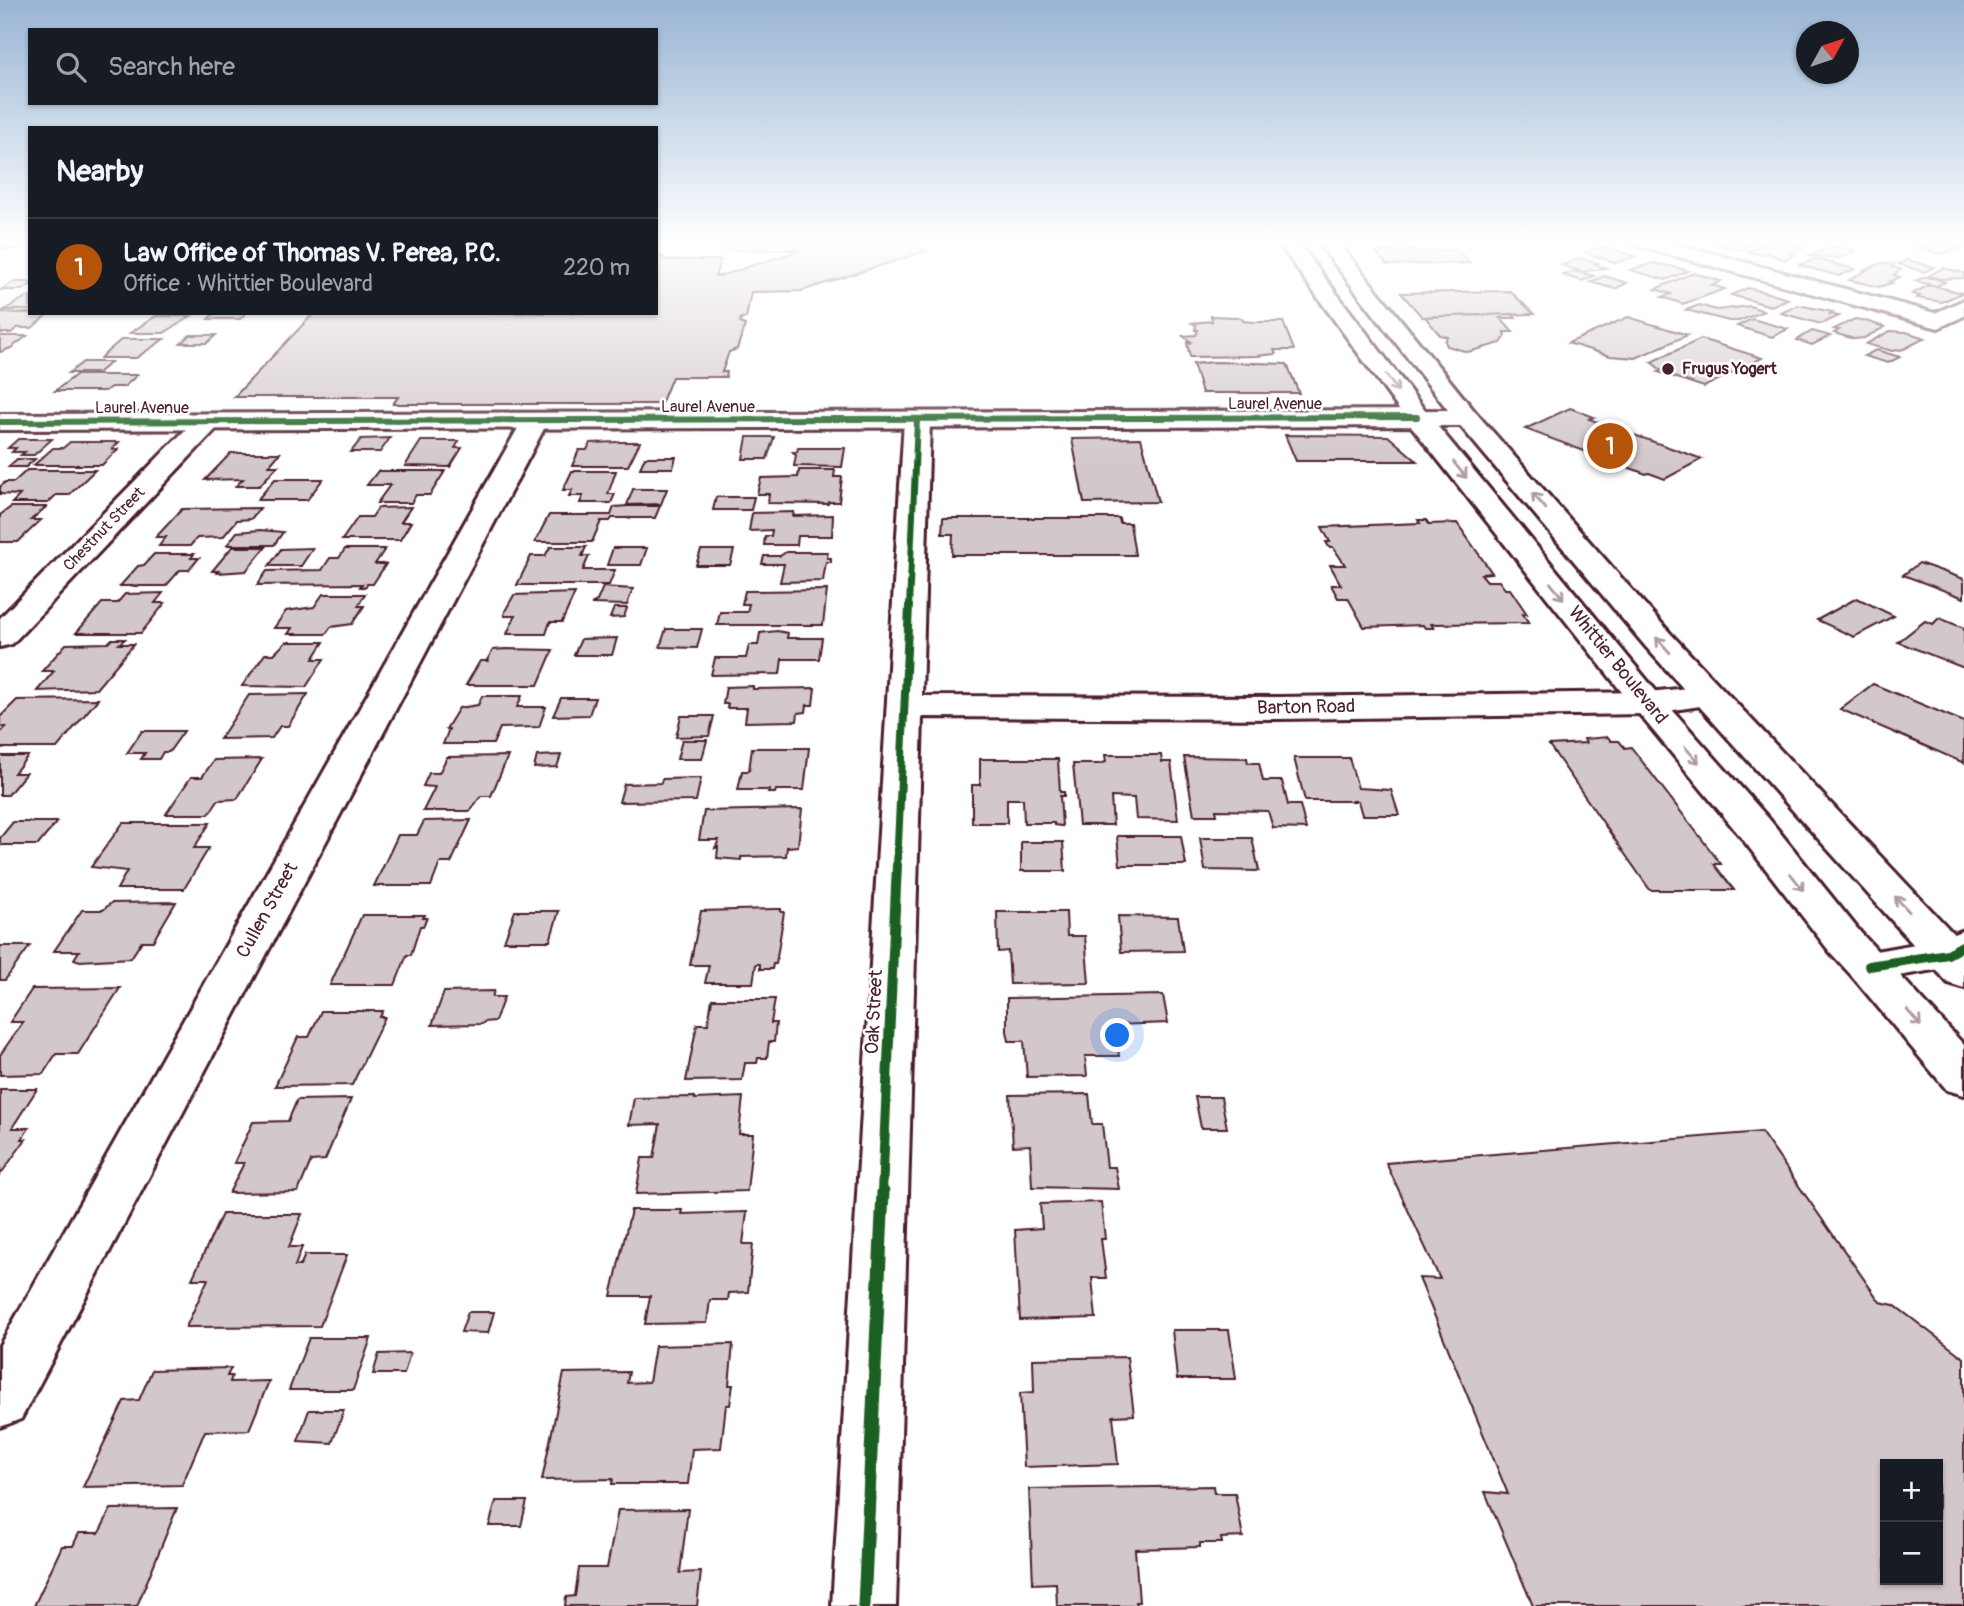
<!DOCTYPE html>
<meta charset="utf-8">
<style>
:root{--surface:#171b24;--page:#20242c;--text:#f1f3f6;--muted:#9ea1a6;--line:#363941;--accent:#b45309}
body{margin:0;font-family:Pangolin,sans-serif;background:var(--page);color:var(--text)}
.controls{position:absolute;right:21px;bottom:21px;display:grid;overflow:hidden;border-radius:0px;box-shadow:0 2px 5px #0004}
.controls button{width:63px;height:63px;display:grid;place-items:center;padding:0;border:0;border-bottom:2px solid var(--line);background:var(--surface);color:var(--text);font:35px sans-serif}
.compass{position:absolute;left:1796px;top:21px;width:63px;height:63px;border-radius:50%;background:var(--surface);box-shadow:0 2px 5px #0004;rotate:50deg}
.you{position:absolute;left:1118px;top:1036px;width:24px;height:24px;margin:-18px;border:5px solid #fff;border-radius:50%;background:#1a73e8;box-shadow:0 0 0 10px #1a73e833}
.badge{display:grid;place-items:center;width:46px;height:46px;border-radius:50%;background:var(--accent);color:#fff;font-size:23px;font-weight:700}
.pin{position:absolute;translate:-50% -50%;border:4px solid #fff;box-shadow:0 2px 7px #0006}
.list{margin:0;padding:0;list-style:none}
h2{display:flex;justify-content:space-between;align-items:center;height:91px;margin:0;padding:0 28px;font-size:30px}
h2 small{font-size:23px;font-weight:400;color:var(--muted)}
.list li{display:grid;grid-template-columns:46px 1fr auto;gap:21px;align-items:center;box-sizing:border-box;height:98px;padding:0 28px;border-top:2px solid var(--line)}
.list b{display:block;font-size:26px;white-space:nowrap}
.list p{margin:0;font-size:23px;white-space:nowrap;color:var(--muted)}
.list em{font-size:23px;font-style:normal;color:var(--muted)}
.icon{flex:none;width:38px;height:38px;fill:none;stroke:currentColor;stroke-width:2;stroke-linecap:round;stroke-linejoin:round}
.map{position:relative;flex:none;width:1964px;height:1606px;overflow:hidden}
.search{position:absolute;background:var(--surface);box-shadow:0 2px 5px #0004;left:28px;top:28px;width:630px;height:77px;display:flex;align-items:center;gap:18px;box-sizing:border-box;padding:0 24px;border-radius:0px;color:var(--muted);font-size:26px}
.panel{position:absolute;background:var(--surface);box-shadow:0 2px 5px #0004;left:28px;top:126px;width:630px;height:189px;border-radius:0px}
.map>svg:first-child{display:block}
.building{fill:#d2c7cb;stroke:#4a1f2b;stroke-width:2;fill-rule:evenodd}
.lines{fill:none;stroke-linecap:round;stroke-linejoin:round}
.street-casing{stroke:#4a1f2b;stroke-width:6}
.secondary-casing{stroke:#4a1f2b;stroke-width:6}
.primary-casing{stroke:#4a1f2b;stroke-width:6}
.street{fill:#fff;fill-rule:evenodd}
.secondary{fill:#fff;fill-rule:evenodd}
.primary{fill:#fff;fill-rule:evenodd}
.cycleway-far3-casing{stroke:#fff;stroke-width:10}
.cycleway-far2-casing{stroke:#fff;stroke-width:12}
.cycleway-far1-casing{stroke:#fff;stroke-width:15}
.cycleway-casing{stroke:#fff;stroke-width:18}
.cycleway-far3{stroke:#1b5e20;stroke-width:6}
.cycleway-far2{stroke:#1b5e20;stroke-width:8}
.cycleway-far1{stroke:#1b5e20;stroke-width:10}
.cycleway{stroke:#1b5e20;stroke-width:13}
.oneway{stroke:#ae9aa0}
.poi-dot{fill:#4a1f2b;stroke:#fff;stroke-width:2.5}
.labels{text-anchor:middle;dominant-baseline:central;stroke-width:5;stroke-linejoin:round;paint-order:stroke}
.far-poi-label{font-size:16px;font-weight:bold;fill:#4a1f2b;stroke:#fff;text-anchor:start}
.far-street-label{font-size:16px;fill:#4a1f2b;stroke:#fff}
.street-label{font-size:19px;fill:#4a1f2b;stroke:#fff}
</style>
<div class="map">
<svg width="1964" height="1606" viewBox="0 0 1964 1606">
<rect width="100%" height="100%" fill="#fff"/>
<filter id="ink" filterUnits="userSpaceOnUse"><feTurbulence type="fractalNoise" baseFrequency=".0143" numOctaves="2"/><feDisplacementMap in="SourceGraphic" scale="14" xChannelSelector="R" yChannelSelector="G"/><feConvolveMatrix kernelMatrix="1 2 1 2 8 2 1 2 1" color-interpolation-filters="sRGB"/></filter>
<g filter="url(#ink)">
<g class="building">
<path d="M0 241H28L16 245H23L17 249H0Z"/>
<path d="M723 241H920L919 249 926 251 801 291 751 292 746 318H741L740 323 745 325 737 349 729 352 722 372H727L726 377H672L661 404H393L398 397H234L314 313H656V256L664 257 663 260H721L715 276H720L801 250H724L728 241Z"/>
<path d="M1706 241H1759L1740 250Z"/>
<path d="M1772 241H1793L1797 242 1792 244 1804 247 1791 253 1796 254 1785 260 1767 253 1761 255 1747 251Z"/>
<path d="M1933 241H1964V247L1941 254 1917 248Z"/>
<path d="M1602 246 1627 254 1636 256 1616 263 1585 253Z"/>
<path d="M1835 246 1855 251 1840 258 1808 256Z"/>
<path d="M1457 250 1470 263 1387 265 1376 252Z"/>
<path d="M1581 258 1598 263 1595 264 1606 268 1582 272 1562 265Z"/>
<path d="M1815 259 1855 269 1839 276 1799 265Z"/>
<path d="M1908 260 1934 267 1924 272 1898 264Z"/>
<path d="M1654 263 1671 266 1688 271 1666 280 1630 270Z"/>
<path d="M1882 263 1894 264 1892 267 1901 269 1894 275 1900 277 1889 282 1892 283 1879 287 1849 280 1865 271H1862Z"/>
<path d="M1943 268 1964 273V278L1941 279 1929 276Z"/>
<path d="M1575 271 1594 276 1582 281 1563 275Z"/>
<path d="M1693 273 1721 281 1712 285 1725 289 1683 304 1662 297 1671 294 1655 289Z"/>
<path d="M1604 276 1627 283 1615 289 1590 282Z"/>
<path d="M1925 277 1937 279 1945 282 1936 286 1915 281Z"/>
<path d="M13 282H30V285L23 290H1Z"/>
<path d="M1927 286H1935L1962 293 1942 302 1917 298 1920 296 1912 294Z"/>
<path d="M1748 288 1768 293 1788 299 1771 306 1731 295Z"/>
<path d="M1510 291 1534 314 1422 317 1401 293Z"/>
<path d="M26 297H30V310H4Z"/>
<path d="M1699 305 1717 310 1750 306 1764 311 1739 321H1729L1686 310Z"/>
<path d="M1798 305 1833 312 1830 314 1839 316 1821 324 1781 313Z"/>
<path d="M0 312 20 313H49L32 328H17L11 333H0Z"/>
<path d="M215 313H246L240 319H208Z"/>
<path d="M1513 314 1516 318H1500L1513 332H1504L1505 337 1501 343 1468 352 1447 346 1445 341 1448 337 1440 335 1425 317Z"/>
<path d="M156 316H191L164 333H130Z"/>
<path d="M1211 316 1237 317 1242 318 1243 321 1253 322H1283L1294 350H1274L1276 354 1256 356 1190 357 1187 343H1191L1187 341H1190L1183 336 1196 335 1198 330H1195L1196 325 1192 323 1212 321Z"/>
<path d="M1628 317 1688 335 1636 358 1610 356 1568 343Z"/>
<path d="M1752 319 1788 329 1772 337 1737 326Z"/>
<path d="M1855 319 1862 320 1885 327 1864 338 1854 339 1834 333 1839 330 1834 329Z"/>
<path d="M1812 331 1830 336 1812 345 1797 340Z"/>
<path d="M1890 331 1906 332 1925 338 1904 349 1892 351 1866 344Z"/>
<path d="M190 335H216L207 343H181Z"/>
<path d="M0 336H27L11 348 0 352Z"/>
<path d="M122 339H164L136 358H100Z"/>
<path d="M1701 339 1762 358 1704 387 1658 372 1661 370 1651 362Z"/>
<path d="M1876 350 1900 357 1888 363 1864 356Z"/>
<path d="M83 362H111L98 373H69Z"/>
<path d="M1215 362 1287 364 1299 393H1202L1193 364Z"/>
<path d="M76 375H137L124 387H111L105 391H55Z"/>
<path d="M1570 408 1594 417 1589 419 1702 459 1665 479 1649 473 1646 474 1525 429Z"/>
<path d="M1285 435 1388 436 1417 461H1296Z"/>
<path d="M747 437H774L767 459H743Z"/>
<path d="M390 438 380 452H351L361 439Z"/>
<path d="M1141 438 1158 502 1084 503 1072 439Z"/>
<path d="M18 439H52L34 455H21L25 452H12L16 448H8Z"/>
<path d="M421 441H459L455 448H462L450 467 405 466Z"/>
<path d="M70 442H119L112 449H118L102 465H34L53 448H63Z"/>
<path d="M619 442H640L628 466H572L579 450H587L590 443Z"/>
<path d="M798 448H845L842 467 794 466 796 455 793 452H797Z"/>
<path d="M231 453H280L269 466H278L259 486H236L243 479 205 480Z"/>
<path d="M645 457H676L673 468H640Z"/>
<path d="M17 459H35L26 467H8Z"/>
<path d="M27 470H95L69 495H56L48 503H12L20 495 0 494V487L5 482H14Z"/>
<path d="M799 470H835L834 477H842L839 502H829L828 504 768 503 769 494H757L761 478 798 477Z"/>
<path d="M378 471H445L430 495H416L411 503H377L390 485H367Z"/>
<path d="M572 471H616L608 494H615L611 503H580L583 496H569L572 490H563Z"/>
<path d="M275 479H323L307 500H257Z"/>
<path d="M633 489H667L661 504 627 505Z"/>
<path d="M716 497H754L751 510H713Z"/>
<path d="M628 506H660L655 518H612L610 521H601L592 542H535L549 515H611L614 507Z"/>
<path d="M11 507H46L31 520H41L18 542H0V515Z"/>
<path d="M411 507 401 522H411L400 540H342L358 517H372L378 508Z"/>
<path d="M260 508 251 519 237 520 223 537 197 538 190 546H159L166 537H156L182 509Z"/>
<path d="M794 512 793 516 833 515 832 536H798L797 545H764L765 536H771L772 530 749 531 752 513Z"/>
<path d="M943 518H1119L1120 523H1130L1135 555H952L953 534H942Z"/>
<path d="M1418 520H1426L1429 524 1457 523 1492 573 1481 574 1487 581H1499L1505 589H1510L1527 614H1523L1529 623 1431 624 1434 628H1425L1423 625 1364 627 1348 598H1338L1331 585H1341L1330 565H1345L1333 547H1329L1326 542H1330L1322 527 1420 523Z"/>
<path d="M260 530 283 532 274 545H227L237 532Z"/>
<path d="M232 547H266L246 571 217 573 219 571H212Z"/>
<path d="M550 547H586L582 556H589L583 570H615L609 585H517L531 556H545Z"/>
<path d="M313 548 301 566H269L281 549Z"/>
<path d="M613 548H647L641 565H607Z"/>
<path d="M345 549H385L375 564H386L373 584H367L366 587H360L362 584 257 585 267 571 322 570 330 558H339Z"/>
<path d="M701 550H734L730 565H696Z"/>
<path d="M786 552H828L827 558H831V562H826L823 581 780 582 784 564H762L764 556H780Z"/>
<path d="M154 554H194L191 558H199L189 570H180L166 586H120L138 566 144 565Z"/>
<path d="M1919 563 1964 579V598L1903 575Z"/>
<path d="M603 587 633 589 627 605 591 604 597 601Z"/>
<path d="M827 590 823 625H717L720 612H747L749 604H742L745 591Z"/>
<path d="M163 593 155 603H165L141 633H76L102 603H117L125 594Z"/>
<path d="M575 593 562 622H550L546 634H507L515 616H504L505 611 514 595Z"/>
<path d="M323 594H365L358 606H364L352 624 331 627 326 634H288L292 628H274L286 611 314 607Z"/>
<path d="M1857 598 1894 616 1854 637 1817 620Z"/>
<path d="M614 608H627L624 617 610 618Z"/>
<path d="M1939 618 1964 628V668L1898 642 1925 621 1933 624Z"/>
<path d="M666 629H702L697 648 660 647Z"/>
<path d="M777 631 788 633 787 638H822L819 659H782L780 674 711 675 715 658H746L749 645H758L760 633Z"/>
<path d="M617 638 612 655H574L581 639Z"/>
<path d="M112 639H125L119 644H134L96 689 37 691 54 671H42L66 644 108 643Z"/>
<path d="M286 642H324L313 659H324L306 687 242 686 265 654H274Z"/>
<path d="M505 649 553 650 538 685H466L480 661H489L487 660 493 650Z"/>
<path d="M1873 684 1964 722V763L1840 709Z"/>
<path d="M753 686V689L815 688 813 705H807L806 712 798 713 797 721 745 722 747 708H727L728 704H723L726 687Z"/>
<path d="M308 694 288 726H280L272 738 220 739 249 695Z"/>
<path d="M482 696H522L517 707H546L539 727 500 728 493 744H443L449 729H446L459 708 478 705Z"/>
<path d="M561 698H595L589 715 553 716Z"/>
<path d="M98 699 57 748H0V733L6 727H0V717L17 700Z"/>
<path d="M681 716H714L709 736 676 737Z"/>
<path d="M142 731H184L169 752H163L159 759H141L145 753H127Z"/>
<path d="M1608 737 1611 741H1619L1625 748 1631 747 1721 864H1714L1734 890H1650L1549 745 1586 743 1584 739Z"/>
<path d="M682 740H707L702 759H677Z"/>
<path d="M752 748H809L804 790H776L775 793H768L769 790H738L742 771H749Z"/>
<path d="M561 755 557 767 534 768 537 756Z"/>
<path d="M1105 755H1161L1162 762H1171L1178 820 1136 819 1134 798 1111 797 1113 825H1079L1073 764H1099L1106 762Z"/>
<path d="M0 756H28L14 773H26L8 795H0Z"/>
<path d="M508 756 491 796H481L470 811H423L435 787 423 786 429 773H439L447 757Z"/>
<path d="M1184 757 1247 758 1248 763H1259L1263 781H1282L1288 805H1300L1306 829 1273 828 1268 811 1216 810 1217 815H1194Z"/>
<path d="M1294 758H1349L1358 788 1391 790 1399 815H1362L1358 801H1305Z"/>
<path d="M262 759 237 799 218 800 209 814H166L191 777H202L214 760Z"/>
<path d="M980 759H1058L1060 792H1064V796H1060L1062 826 1054 825V823H1024L1023 799H1007V823H972V785H980Z"/>
<path d="M701 778 696 801 619 802 624 784 661 783 662 779Z"/>
<path d="M802 809 798 846 787 847 786 856 741 857V860L717 858 718 847 715 848 719 840H699L704 811Z"/>
<path d="M471 820 451 863H440L431 886H374L398 835H417L424 821Z"/>
<path d="M13 822H57L38 845H0V838Z"/>
<path d="M123 823H210L194 848H209L184 889H117L127 871 91 867Z"/>
<path d="M1117 836H1181L1186 865H1120Z"/>
<path d="M1200 838H1252L1259 871 1205 870Z"/>
<path d="M1021 842H1063L1065 871H1021Z"/>
<path d="M176 902 153 941H142L131 958 80 961 74 959 79 951H54L82 910H103L111 903Z"/>
<path d="M775 909H781V912H784L776 964H773L772 969H760V964H756L753 983H705L709 965H690L701 911Z"/>
<path d="M515 911H559L550 941H504Z"/>
<path d="M997 912H1066L1067 936H1085L1089 983 1010 984 1008 951 998 952Z"/>
<path d="M362 915H425L423 918H427L423 926H420L411 955H407L395 985H330Z"/>
<path d="M1118 916 1178 917 1183 951 1121 952Z"/>
<path d="M0 946H30L5 980H0Z"/>
<path d="M120 988 78 1054H56L43 1074 0 1075V1055L23 1022H10L32 989Z"/>
<path d="M494 991 492 997H504L495 1021 484 1022 482 1024 432 1025 444 992Z"/>
<path d="M1163 995 1168 1023 1115 1025 1119 1056H1085L1087 1076 1027 1077 1024 1041H1009L1007 1031V998Z"/>
<path d="M712 999H775L771 1023H776L774 1042H769L767 1058H758L757 1063H745L742 1080 686 1081 697 1024H708Z"/>
<path d="M321 1011H383L380 1017H385L352 1085 275 1086 298 1037H309Z"/>
<path d="M0 1089H37L12 1128H29L22 1139H26L0 1175Z"/>
<path d="M1089 1094 1092 1124H1102L1107 1167H1115L1119 1189 1032 1187 1030 1145 1013 1146 1010 1095Z"/>
<path d="M695 1097V1099L743 1097 739 1134H753L747 1191 636 1194 642 1158H654L660 1124 629 1125 634 1098Z"/>
<path d="M1195 1097H1221L1227 1128H1201Z"/>
<path d="M351 1099 325 1160 311 1161 298 1192 229 1193 244 1163H234L253 1122 288 1121 297 1100Z"/>
<path d="M1761 1132 1880 1302 1894 1305 1964 1358V1606H1533L1485 1492 1508 1494 1419 1278 1440 1279 1386 1163ZM1885 1464H1938V1580H1885Z"/>
<path d="M1101 1202 1105 1239H1101L1106 1278H1092L1096 1318 1020 1320 1015 1230 1042 1228 1040 1204Z"/>
<path d="M631 1210H682L681 1214 747 1212 743 1244H753L748 1292 729 1293 728 1300H710L707 1323 645 1324 650 1296H611Z"/>
<path d="M222 1214H302L289 1247H302L295 1266H300L305 1255H347L320 1326 186 1327 208 1279H192Z"/>
<path d="M468 1312H494L488 1333 461 1332Z"/>
<path d="M1172 1330H1229L1236 1379H1177Z"/>
<path d="M309 1338H371L353 1390H289Z"/>
<path d="M733 1344 729 1385H733L730 1405H726L721 1448 692 1449 688 1484H612L613 1479 542 1480 564 1373 629 1372 627 1383 649 1382 655 1346Z"/>
<path d="M410 1353 404 1374H373L379 1354Z"/>
<path d="M1127 1357 1134 1415 1113 1416 1118 1464 1024 1467 1020 1393 1034 1392 1033 1359Z"/>
<path d="M231 1368 227 1376H232L230 1382 269 1381 249 1430 205 1431 182 1485 83 1487 124 1401 139 1400 152 1370Z"/>
<path d="M309 1410H344L332 1443 298 1441Z"/>
<path d="M1213 1486 1214 1493H1235L1243 1537 1221 1538 1222 1543H1200V1547L1135 1549 1139 1602H1136L1137 1606H1057L1056 1583 1033 1584 1029 1489Z"/>
<path d="M496 1501H527L521 1526H489Z"/>
<path d="M177 1508 137 1606H34L62 1546H73L79 1533H99L111 1509Z"/>
<path d="M688 1509 680 1573 701 1572 697 1606H565L566 1597 575 1596 579 1568H607L618 1510Z"/>
</g>
<g class="lines">
<g class="street-casing">
<g id="street">
<path d="M1632 241H1665L1935 313 1964 300V316L1938 328 1635 245Z"/>
<path d="M917 412 926 415 930 420 922 696 1279 697 1648 692 1708 686 1720 689 1725 696 1720 703 1648 714 1279 719 922 717 896 1606H832L904 420 908 415Z"/>
<path d="M535 413 544 415 548 421 21 1419 0 1427V1345L522 421 526 415Z"/>
<path d="M208 414 217 416 221 422 217 428 12 644 0 647V618L199 416Z"/>
</g>
</g>
<g class="secondary-casing">
<g id="secondary">
<path d="M1467 410 1476 413 1480 418 1476 423 1467 426 0 430V414Z"/>
<path d="M1964 930 1963 965 1869 981 1853 977 1847 966 1853 955 1938 940Z"/>
</g>
</g>
<g class="primary-casing">
<g id="primary">
<path d="M1277 241H1297L1426 412 1660 696 1769 819 1860 932 1964 1045V1095L1947 1090 1853 977 1830 952 1741 837 1636 710 1408 422Z"/>
<path d="M1317 241H1337L1476 413 1670 633 1964 945V988L1948 983 1646 647 1458 423Z"/>
</g>
</g>
<use href="#street" class="street"/>
<use href="#secondary" class="secondary"/>
<use href="#primary" class="primary"/>
<g class="cycleway-far3-casing">
<g id="cycleway-far3">
<path d="M0 422 1417 417"/>
<path d="M909 608 917 420"/>
</g>
</g>
<g class="cycleway-far2-casing">
<path id="cycleway-far2" d="M897 866 909 606"/>
</g>
<g class="cycleway-far1-casing">
<g id="cycleway-far1">
<path d="M1869 966 1948 954 1964 945"/>
<path d="M882 1193 897 865"/>
</g>
</g>
<g class="cycleway-casing">
<path id="cycleway" d="M864 1606 883 1192"/>
</g>
<use href="#cycleway-far3" class="cycleway-far3"/>
<use href="#cycleway-far2" class="cycleway-far2"/>
<use href="#cycleway-far1" class="cycleway-far1"/>
<use href="#cycleway" class="cycleway"/>
</g>
<defs><path id="oneway-shaft" d="M-6 0H5M1.5-3L5.5 0L1.5 3" fill="none" stroke-width="1.6" stroke-linecap="round" stroke-linejoin="round" transform="scale(1.75)"/></defs>
<g class="oneway">
<use href="#oneway-shaft" transform="translate(1392 383) rotate(54)"/>
<use href="#oneway-shaft" transform="translate(1460 470) rotate(51)"/>
<use href="#oneway-shaft" transform="translate(1539 501) rotate(-131)"/>
<use href="#oneway-shaft" transform="translate(1557 591) rotate(51)"/>
<use href="#oneway-shaft" transform="translate(1663 645) rotate(-132)"/>
<use href="#oneway-shaft" transform="translate(1692 755) rotate(49)"/>
<use href="#oneway-shaft" transform="translate(1797 882) rotate(52)"/>
<use href="#oneway-shaft" transform="translate(1902 904) rotate(-133)"/>
<use href="#oneway-shaft" transform="translate(1914 1018) rotate(49)"/>
</g>
</g>
<linearGradient id="sky" x2="0" y2="1"><stop stop-color="#98b4d4"/><stop offset="0.52" stop-color="#fff"/><stop offset="1" stop-color="#fff" stop-opacity="0"/></linearGradient>
<rect width="1964" height="466" fill="url(#sky)"/>
<circle class="poi-dot" cx="1668" cy="369" r="7"/>
<g class="labels">
<g class="far-poi-label">
<text x="1682" y="369">Frugus Yogert</text>
</g>
<g class="far-street-label">
<text x="1275" y="404">Laurel Avenue</text>
<text x="708" y="407">Laurel Avenue</text>
<text x="142" y="408">Laurel Avenue</text>
<text transform="translate(104 529) rotate(-46)">Chestnut Street</text>
</g>
<g class="street-label">
<text transform="translate(1618 665) rotate(51)">Whittier Boulevard</text>
<text transform="translate(1306 707) rotate(-1)">Barton Road</text>
<text transform="translate(267 910) rotate(-61)">Cullen Street</text>
<text transform="translate(874 1012) rotate(-87)">Oak Street</text>
</g>
</g>
</svg>
<div class="controls">
<button>+</button>
<button>−</button>
</div>
<svg class="compass" viewBox="-18 -18 36 36"><path d="M0-13l5 13h-10z" fill="#e53935"/><path d="M0 13l5-13h-10z" fill="#9ea1a6"/></svg>
<div class="you"></div>
<div class="pin badge" style="left:1610px;top:446px">1</div>
<div class="search"><svg class="icon" aria-label="search" viewBox="0 0 24 24"><circle cx="10" cy="10" r="6"/><path d="M15 15l6 6"/></svg>Search here</div>
<section class="panel">
<h2>Nearby<small></small></h2>
<ul class="list">
<li><span class="badge">1</span><div><b>Law Office of Thomas V. Perea, P.C.</b><p>Office · Whittier Boulevard</p></div><em>220 m</em></li>
</ul>
</section>
</div>
